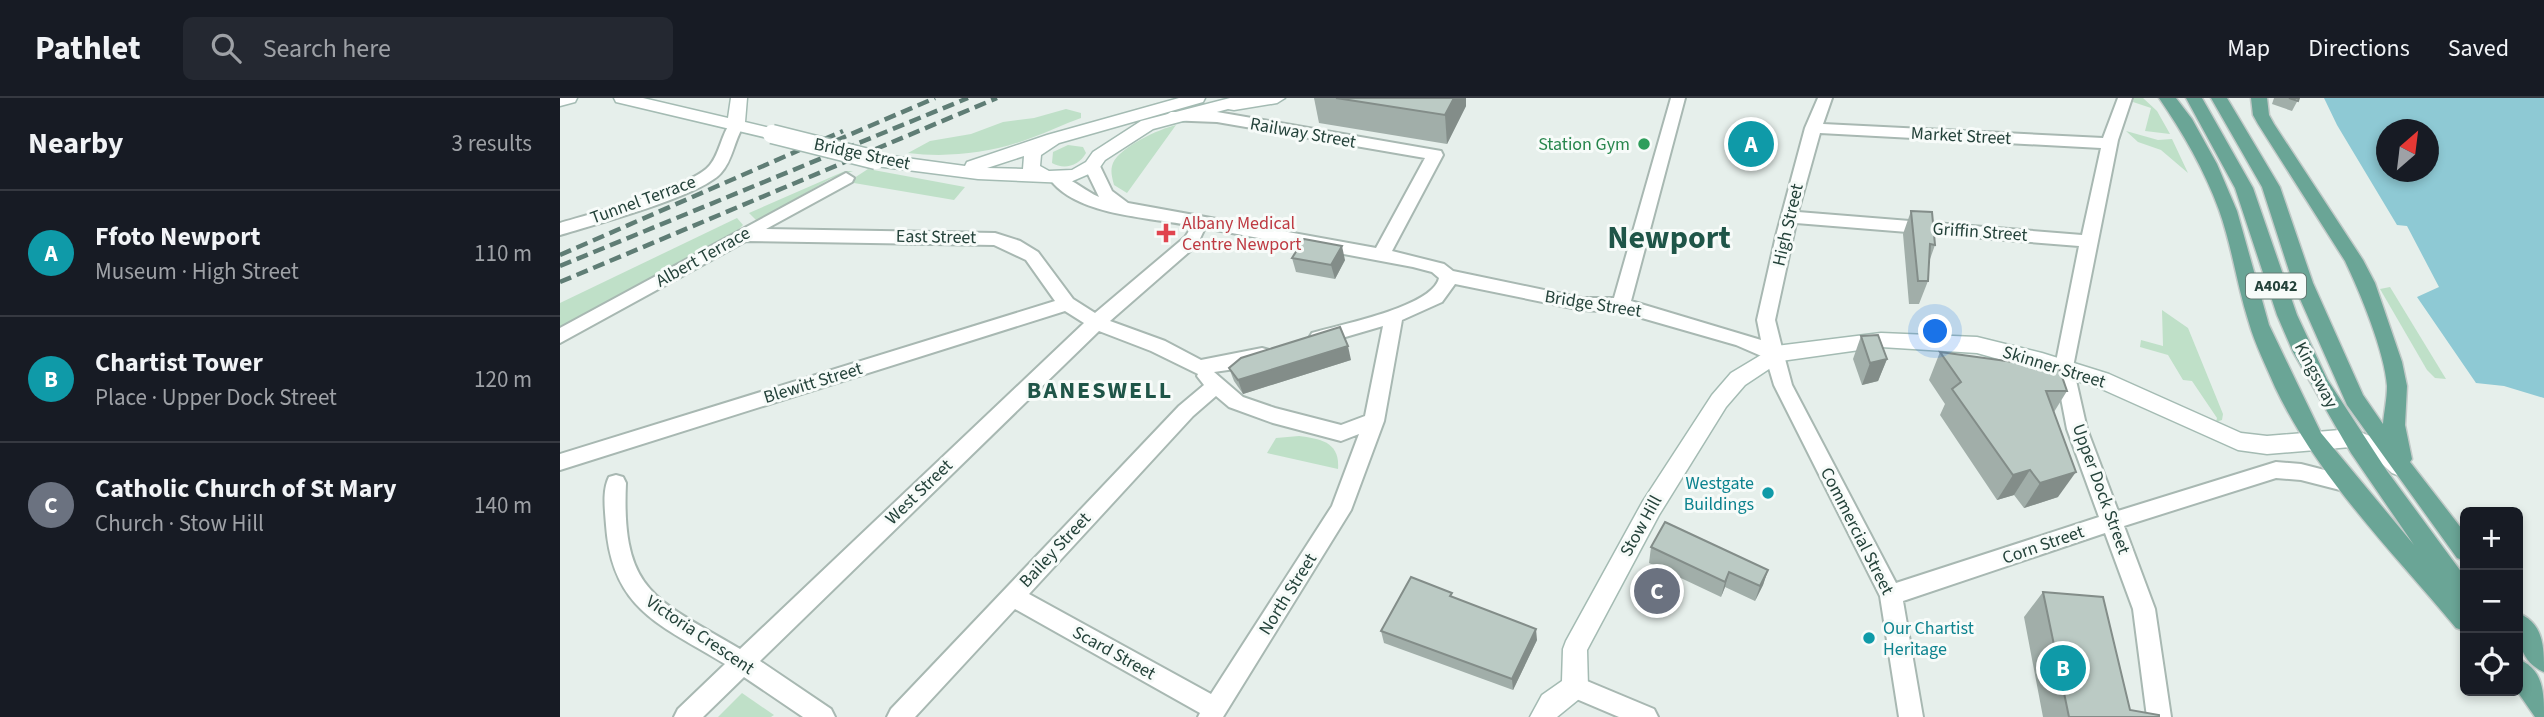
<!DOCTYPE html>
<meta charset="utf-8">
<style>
:root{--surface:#171b24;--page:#242831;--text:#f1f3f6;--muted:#9ea1a6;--line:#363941;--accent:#0f766e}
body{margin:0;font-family:"Source Sans 3",sans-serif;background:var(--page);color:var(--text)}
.controls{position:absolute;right:21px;bottom:21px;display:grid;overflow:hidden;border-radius:10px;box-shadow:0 4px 10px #0003}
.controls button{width:63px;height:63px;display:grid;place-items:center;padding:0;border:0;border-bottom:2px solid var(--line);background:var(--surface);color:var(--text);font:35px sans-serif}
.compass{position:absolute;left:1816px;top:21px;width:63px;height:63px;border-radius:50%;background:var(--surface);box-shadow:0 4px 10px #0003;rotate:28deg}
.you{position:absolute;left:1376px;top:234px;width:24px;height:24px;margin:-18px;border:5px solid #fff;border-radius:50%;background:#1a73e8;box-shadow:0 0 0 10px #1a73e833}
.badge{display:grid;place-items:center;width:46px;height:46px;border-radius:50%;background:var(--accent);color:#fff;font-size:23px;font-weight:700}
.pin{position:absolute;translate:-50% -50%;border:4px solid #fff;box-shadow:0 2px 7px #0006}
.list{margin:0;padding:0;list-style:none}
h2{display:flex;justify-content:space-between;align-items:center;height:91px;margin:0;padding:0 28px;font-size:30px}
h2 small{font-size:23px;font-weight:400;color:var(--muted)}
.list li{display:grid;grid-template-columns:46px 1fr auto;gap:21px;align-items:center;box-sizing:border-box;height:126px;padding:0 28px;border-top:2px solid var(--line)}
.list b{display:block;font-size:26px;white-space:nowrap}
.list p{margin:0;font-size:23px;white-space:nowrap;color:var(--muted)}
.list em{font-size:23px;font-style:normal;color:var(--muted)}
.icon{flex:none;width:38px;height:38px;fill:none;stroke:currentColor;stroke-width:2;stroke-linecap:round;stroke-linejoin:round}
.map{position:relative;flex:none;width:1984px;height:619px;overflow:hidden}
header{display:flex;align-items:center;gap:42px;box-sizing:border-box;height:98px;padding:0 35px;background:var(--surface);border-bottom:2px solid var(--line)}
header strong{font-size:33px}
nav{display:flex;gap:38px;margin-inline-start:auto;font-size:24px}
.search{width:490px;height:63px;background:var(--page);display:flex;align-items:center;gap:18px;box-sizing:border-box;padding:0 24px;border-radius:10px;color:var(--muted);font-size:26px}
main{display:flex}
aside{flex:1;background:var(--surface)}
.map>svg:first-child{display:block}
.green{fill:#bfe0c8}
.water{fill:#8ec9d4;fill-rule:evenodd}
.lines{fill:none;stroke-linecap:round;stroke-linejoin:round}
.street-casing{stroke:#a8b8b2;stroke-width:4}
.secondary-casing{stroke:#a4bbb3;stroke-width:3}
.primary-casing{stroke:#c2cac8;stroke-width:3}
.street{fill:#fff;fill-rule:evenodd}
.secondary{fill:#fff;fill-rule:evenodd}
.primary{fill:#6aa596;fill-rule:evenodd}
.rail{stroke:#5f7d75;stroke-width:4.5;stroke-dasharray:12 6;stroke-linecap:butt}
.secondary-bridge-casing{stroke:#a4bbb3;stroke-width:21;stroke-linecap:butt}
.secondary-bridge{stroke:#fff;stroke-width:18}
.wall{fill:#a1aea9}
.shaded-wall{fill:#838d89}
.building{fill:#bbcac4;stroke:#838d89;stroke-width:2}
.leisure-dot{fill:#2e9e5b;stroke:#f7fbf9;stroke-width:2.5}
.health-dot{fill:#e0444e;stroke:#f7fbf9;stroke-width:2.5}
.culture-dot{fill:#0f9aa8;stroke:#f7fbf9;stroke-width:2.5}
.labels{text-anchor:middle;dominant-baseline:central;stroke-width:6;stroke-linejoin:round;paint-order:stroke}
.shield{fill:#f7fbf9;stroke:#637a73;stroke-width:2}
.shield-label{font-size:16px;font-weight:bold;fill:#24423a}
.street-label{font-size:18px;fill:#24423a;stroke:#f7fbf9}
.leisure-label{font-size:18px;fill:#27864d;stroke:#f7fbf9;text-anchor:end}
.health-label{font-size:18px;fill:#be3a42;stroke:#f7fbf9;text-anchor:start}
.culture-label{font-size:18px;fill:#0d838f;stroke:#f7fbf9;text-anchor:end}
.district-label{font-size:24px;font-weight:bold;letter-spacing:2px;fill:#1f5548;stroke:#f7fbf9}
.town-label{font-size:32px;font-weight:bold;fill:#1f5548;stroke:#f7fbf9}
</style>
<header>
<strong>Pathlet</strong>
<div class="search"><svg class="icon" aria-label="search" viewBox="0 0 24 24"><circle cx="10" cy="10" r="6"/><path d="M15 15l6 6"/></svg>Search here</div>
<nav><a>Map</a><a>Directions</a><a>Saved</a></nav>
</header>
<main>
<aside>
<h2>Nearby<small>3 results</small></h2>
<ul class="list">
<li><span class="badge" style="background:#0f9aa8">A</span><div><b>Ffoto Newport</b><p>Museum · High Street</p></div><em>110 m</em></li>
<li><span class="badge" style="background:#0f9aa8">B</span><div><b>Chartist Tower</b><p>Place · Upper Dock Street</p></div><em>120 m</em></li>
<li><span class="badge" style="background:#6b7280">C</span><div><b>Catholic Church of St Mary</b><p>Church · Stow Hill</p></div><em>140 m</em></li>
</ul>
</aside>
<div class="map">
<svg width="1984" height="619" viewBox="0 0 1984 619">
<rect width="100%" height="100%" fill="#e6efeb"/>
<g class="green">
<path d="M1574 0H1583L1597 13 1610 36 1585 33 1591 10 1573 4Z"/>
<path d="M506 11 521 15V20C504 26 488 34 471 40 432 55 388 60 348 55L370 43 411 36 443 24 474 20Z"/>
<path d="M616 27 567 95 554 87C552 79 550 72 553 65 560 49 599 31 616 27Z"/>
<path d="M1566 33 1598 42 1612 41 1628 75 1601 52 1578 44Z"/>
<path d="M508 47 523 49 526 55C519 68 504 72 492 65L493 54Z"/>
<path d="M308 71 405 89 394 102 288 84Z"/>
<path d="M285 73H293L270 81 197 123 189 115Z"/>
<path d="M177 120 183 127 177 133 0 231V205Z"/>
<path d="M1830 189 1886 281 1875 280 1867 272 1820 191Z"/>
<path d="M1602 212 1628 230 1663 316 1662 322 1656 324 1657 320 1632 283 1623 282 1608 257 1580 249 1581 242 1603 248Z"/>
<path d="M739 338C761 341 780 344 778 371L707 355 716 340Z"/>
<path d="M182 595 214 617 211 619H158Z"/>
</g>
<path class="water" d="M1764 0H1984V300L1944 288 1916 285 1857 199 1879 189 1847 128 1837 127 1777 27ZM1826 32H1868V74H1826Z"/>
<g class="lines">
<g class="street-casing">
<g id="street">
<path d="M1111 0H1125L1071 203 1201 242 1197 222 1216 138 1245 30 1258 0H1272L1263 26 1543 40 1558 0H1572L1558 42 1513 269 1527 331 1558 413 1716 364 1741 366 1788 378 1795 380 1798 386 1795 392 1788 394 1741 382 1716 380 1564 428 1595 511 1611 619H1587L1573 511 1545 435 1343 503 1363 619H1339L1320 498 1214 287 1206 260 1176 247 1061 214 1022 212 895 186 882 204 842 222 824 323 791 412 663 619H638L640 615 455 511 355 619H327L331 611 619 308 644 287 637 278 638 276 591 253 539 233 200 563 271 611 275 619H243L184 579 143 619H114L118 611 165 566C101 527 52 512 46 427 45 412 42 393 49 379L56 377 63 379 66 385C61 495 96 501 180 551L524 225 505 213 0 372V356L495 203 466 162 434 147 186 143 0 245V230L286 75 294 80 292 84 206 131 435 135 460 143 478 154 513 201 535 215 625 139 629 133 628 127C586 119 515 117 489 80L491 76C502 73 525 93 539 99L524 68 532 63 538 64 552 93 568 105 816 150 865 60 657 24 606 22 603 19 611 14H657L881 53 883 57 832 153 884 166 893 173 1022 200H1054ZM1260 35 1541 50 1522 137 1238 114ZM1236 125 1519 148 1495 269 1507 331 1539 419 1336 485 1232 287 1221 246 1215 222ZM645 130 853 169 872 174 879 180C873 209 778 227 752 235L749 240 752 245 758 247 823 228 805 318 781 327 715 310 683 299 654 274 682 270 709 262 711 257 709 252 702 250 641 262 605 243 550 223 637 147ZM656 298 669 309 713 325 781 343 799 336 772 408 651 596 469 496 633 318Z"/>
<path d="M176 22 184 27C174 42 173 62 161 75 141 98 33 127 0 137V125C30 116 133 89 150 67 160 55 161 37 171 24Z"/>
<path d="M1015 578 1094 611 1098 619H1059L1007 597 1003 589 1007 581Z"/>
</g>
</g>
<g class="secondary-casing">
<g id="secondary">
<path d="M0 0H17L15 4 0 8Z"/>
<path d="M54 0H83L168 20 171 0H187L185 24 218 32 220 36 212 41 56 4Z"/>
<path d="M619 0H645L643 4 499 45 481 57 480 68 489 73 512 72 526 64 533 54 581 23 670 0H725L717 5 674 12 668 11 593 31 545 62 538 72 508 85 418 81 316 68 307 62 316 56 405 68 407 64 487 37ZM464 58 463 71 427 70Z"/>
<path d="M1321 235 1417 239 1482 255 1549 276 1681 335 1707 338 1792 331 1828 345 1848 363 1851 369 1848 375 1840 378 1832 375 1812 357 1791 349 1707 356 1678 352 1535 288 1417 255 1321 249 1221 263 1185 287 1166 309 1099 417 1027 552 1028 589 1024 597 997 619H970L982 597 1002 583 1003 551 1006 543 1083 403 1152 297 1171 275 1216 248Z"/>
</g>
</g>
<g class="primary-casing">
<g id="primary">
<path d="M1599 0H1616L1632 21 1657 66 1677 113 1709 227 1761 335 1854 447 1791 355 1733 254 1717 217 1675 90 1626 0H1642L1693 90 1737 217 1767 281 1827 373 1905 479V533L1896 530C1832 453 1758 380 1715 289 1706 268 1695 246 1689 225 1677 188 1672 148 1659 112 1644 71 1623 35 1599 0Z"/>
<path d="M1651 0H1667L1720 89 1753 185 1803 297 1823 326C1824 314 1827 301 1827 288 1825 255 1800 194 1785 163L1698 26 1693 17 1691 0H1707L1709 17 1714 26 1803 162 1815 185 1842 264 1847 288 1845 327 1852 361 1850 364 1905 435V463L1897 460 1787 307 1733 185 1702 89Z"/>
<path d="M1958 515C1984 525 1984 550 1984 574 1959 564 1957 538 1958 515Z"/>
<path d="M1958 561C1984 571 1984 596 1984 619H1975L1957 593Z"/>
</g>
</g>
<use href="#street" class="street"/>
<use href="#secondary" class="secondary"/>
<use href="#primary" class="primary"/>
<g class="rail">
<path d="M275 43 375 0"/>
<path d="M0 157 283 33"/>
<path d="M0 168 408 0"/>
<path d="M0 184 437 0"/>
</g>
<g class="secondary-bridge-casing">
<path id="secondary-bridge" d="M212 36 316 62"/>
</g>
<use href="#secondary-bridge" class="secondary-bridge"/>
</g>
<g class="wall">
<path d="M754 0H906V8L887 46 759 25Z"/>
<path d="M1714 0H1739L1732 13 1712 6Z"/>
<path d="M1351 113 1375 147 1369 164 1368 183 1359 206H1349L1343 136Z"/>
<path d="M732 160 785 162 775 181 736 174Z"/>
<path d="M1301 238 1327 261 1318 283 1302 287 1293 261Z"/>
<path d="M1380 254 1507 293 1494 314 1498 399 1464 410 1454 397 1437 402 1380 317 1385 306 1369 282Z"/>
<path d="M791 262 683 296 674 283 669 270Z"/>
<path d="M1091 449 1208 472 1203 487 1195 503 1165 489 1161 499 1089 465Z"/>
<path d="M1483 494 1570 612 1599 619H1483L1464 519Z"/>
<path d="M893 499 977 542 953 592 824 545 821 533Z"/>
</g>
<g class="shaded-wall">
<path d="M894 0H906V8L887 46 885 17Z"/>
<path d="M782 148 785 162 775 181 771 167Z"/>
<path d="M788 248 791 262 683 296 678 282Z"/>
<path d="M1327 261 1318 283 1302 287 1310 265Z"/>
<path d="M1470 372 1454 397 1437 402 1453 377Z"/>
<path d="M1516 374 1498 399 1464 410 1480 385Z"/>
<path d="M1208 472 1203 487 1195 503 1200 488Z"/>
<path d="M1169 474 1165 489 1161 499 1165 484Z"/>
<path d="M976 531 977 542 953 592 952 581Z"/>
</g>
<g class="building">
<path d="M776 0H894L885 17Z"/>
<path d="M1729 0H1739L1738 3Z"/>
<path d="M1351 113 1372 114 1375 147 1370 146 1368 183H1358Z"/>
<path d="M744 141 782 148 771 167 732 160Z"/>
<path d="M780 229 788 248 678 282 669 270 681 260Z"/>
<path d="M1318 237 1327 261 1310 265 1301 238Z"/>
<path d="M1380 254 1499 270 1507 293H1486L1516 374 1480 385 1470 372 1453 377 1392 291 1401 284Z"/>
<path d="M1105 424 1208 472 1200 488 1169 474 1165 484 1091 449Z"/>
<path d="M851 479 892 495 890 498 976 531 952 581 821 533Z"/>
<path d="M1483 494 1543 499 1570 612 1599 617V619H1509Z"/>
</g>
<circle class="leisure-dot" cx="1084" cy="46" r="7"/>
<path class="health-dot" d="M602.5 124.5h7v7h7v7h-7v7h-7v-7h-7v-7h7z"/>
<g class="culture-dot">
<circle cx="1208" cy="395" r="7"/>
<circle cx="1309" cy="540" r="7"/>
</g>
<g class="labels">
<rect class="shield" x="1686" y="175.5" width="60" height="25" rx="5"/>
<g class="shield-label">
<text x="1716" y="188">A4042</text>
</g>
<g class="street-label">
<text transform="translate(743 35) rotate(10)">Railway Street</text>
<text transform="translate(1401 38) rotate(3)">Market Street</text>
<text transform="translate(302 56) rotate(12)">Bridge Street</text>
<text transform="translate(83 102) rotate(-20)">Tunnel Terrace</text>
<text transform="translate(1228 127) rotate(-77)">High Street</text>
<text transform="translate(1420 134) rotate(4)">Griffin Street</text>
<text transform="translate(376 139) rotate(1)">East Street</text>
<text transform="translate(143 159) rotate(-29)">Albert Terrace</text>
<text transform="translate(1033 206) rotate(9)">Bridge Street</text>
<text transform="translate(1494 269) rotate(17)">Skinner Street</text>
<text transform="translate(1756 277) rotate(62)">Kingsway</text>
<text transform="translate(253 285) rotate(-17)">Blewitt Street</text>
<text transform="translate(1541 391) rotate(70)">Upper Dock Street</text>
<text transform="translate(359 394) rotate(-44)">West Street</text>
<text transform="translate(1081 428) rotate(-61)">Stow Hill</text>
<text transform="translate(1297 433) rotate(63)">Commercial Street</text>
<text transform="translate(1483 447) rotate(-19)">Corn Street</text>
<text transform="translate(495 452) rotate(-47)">Bailey Street</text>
<text transform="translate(728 496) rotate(-58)">North Street</text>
<text transform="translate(140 537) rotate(34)">Victoria Crescent</text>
<text transform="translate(554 555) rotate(29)">Scard Street</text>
</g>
<g class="leisure-label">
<text x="1070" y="46">Station Gym</text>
</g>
<g class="health-label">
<text x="622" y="125">Albany Medical<tspan x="622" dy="21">Centre Newport</tspan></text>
</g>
<g class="culture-label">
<text x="1194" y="385">Westgate<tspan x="1194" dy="21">Buildings</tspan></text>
<text x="1323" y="530" text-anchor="start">Our Chartist<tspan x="1323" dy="21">Heritage</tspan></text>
</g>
<g class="district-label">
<text x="540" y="292">BANESWELL</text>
</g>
<g class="town-label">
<text x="1109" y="140">Newport</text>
</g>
</g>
</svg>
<div class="controls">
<button>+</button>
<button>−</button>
<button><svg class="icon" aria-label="locate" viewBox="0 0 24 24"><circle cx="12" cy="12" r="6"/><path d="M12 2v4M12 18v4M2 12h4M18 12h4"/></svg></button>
</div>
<svg class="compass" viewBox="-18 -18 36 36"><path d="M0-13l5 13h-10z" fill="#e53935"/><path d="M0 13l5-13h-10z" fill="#9ea1a6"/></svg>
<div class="you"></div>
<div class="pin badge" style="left:1191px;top:46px;background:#0f9aa8">A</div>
<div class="pin badge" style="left:1503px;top:570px;background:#0f9aa8">B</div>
<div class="pin badge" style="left:1097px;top:493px;background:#6b7280">C</div>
</div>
</main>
